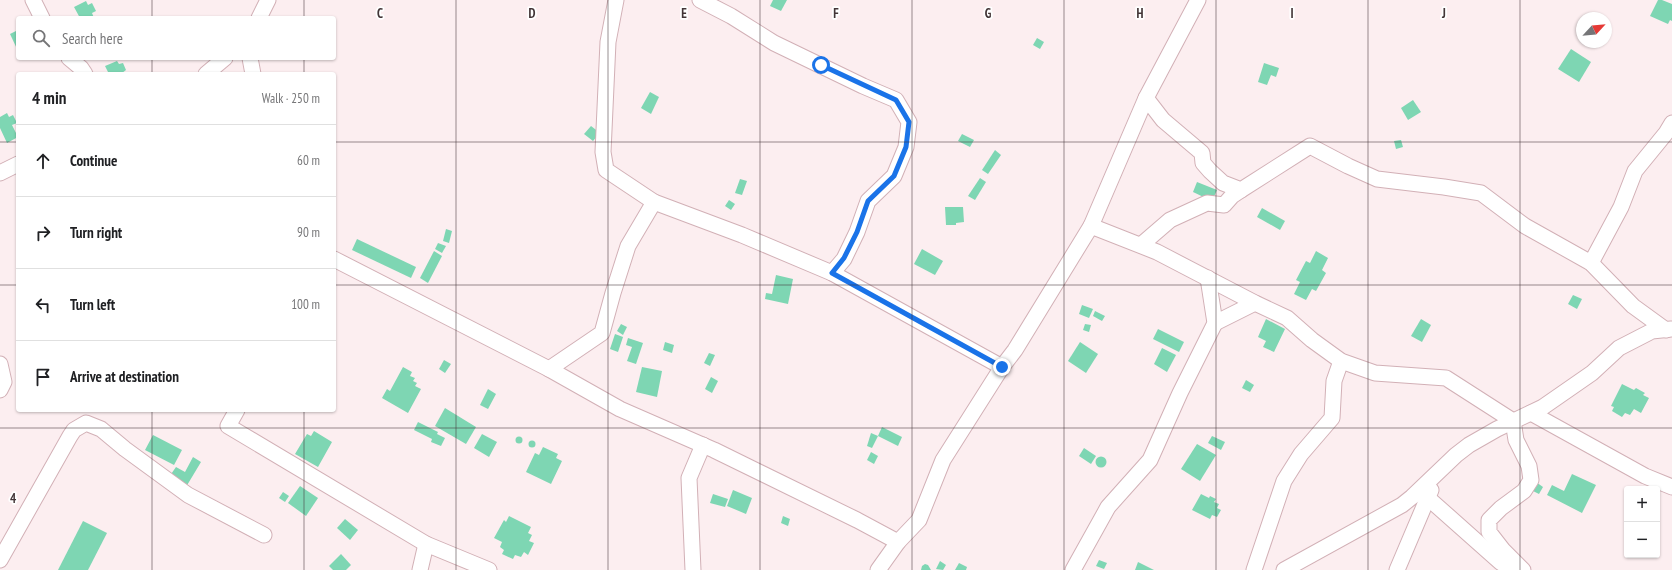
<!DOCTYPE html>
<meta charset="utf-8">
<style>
:root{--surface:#fff;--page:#f2f2f2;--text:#202124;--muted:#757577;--line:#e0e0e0}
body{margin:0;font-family:"PT Sans Narrow",sans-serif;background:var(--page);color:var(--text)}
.controls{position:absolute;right:12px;bottom:12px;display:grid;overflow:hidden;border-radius:4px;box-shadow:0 1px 3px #0004}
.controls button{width:36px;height:36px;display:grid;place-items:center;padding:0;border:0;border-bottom:1px solid var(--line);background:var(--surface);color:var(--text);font:20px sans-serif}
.compass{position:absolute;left:1576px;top:12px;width:36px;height:36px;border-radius:50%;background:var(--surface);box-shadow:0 1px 3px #0004;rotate:64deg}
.stop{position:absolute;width:12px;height:12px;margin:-9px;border:3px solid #1a73e8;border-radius:50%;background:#fff}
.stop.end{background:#1a73e8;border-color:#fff;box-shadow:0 1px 4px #0008}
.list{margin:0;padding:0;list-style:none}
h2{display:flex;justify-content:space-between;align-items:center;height:52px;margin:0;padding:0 16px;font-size:17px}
h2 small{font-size:13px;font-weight:400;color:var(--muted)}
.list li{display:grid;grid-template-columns:26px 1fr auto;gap:12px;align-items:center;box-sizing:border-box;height:72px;padding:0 16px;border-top:1px solid var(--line)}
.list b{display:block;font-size:15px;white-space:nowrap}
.list em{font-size:13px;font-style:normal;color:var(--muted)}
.icon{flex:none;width:22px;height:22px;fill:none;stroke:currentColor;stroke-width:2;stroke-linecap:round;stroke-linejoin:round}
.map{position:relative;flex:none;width:1672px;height:570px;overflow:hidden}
.search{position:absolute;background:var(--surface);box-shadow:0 1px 3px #0004;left:16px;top:16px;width:320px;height:44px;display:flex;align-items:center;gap:10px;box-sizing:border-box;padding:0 14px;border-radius:4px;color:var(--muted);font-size:15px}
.panel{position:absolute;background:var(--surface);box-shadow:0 1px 3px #0004;left:16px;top:72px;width:320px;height:340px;border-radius:4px}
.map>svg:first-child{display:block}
.building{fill:#7ed6b3}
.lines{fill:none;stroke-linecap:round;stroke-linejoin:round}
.minor-casing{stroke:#d2b0b6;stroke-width:17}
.minor{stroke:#fff;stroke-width:15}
.route{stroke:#1a73e8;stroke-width:5}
.grid{fill:none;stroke:#423537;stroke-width:1;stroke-opacity:0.55}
.grid-label{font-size:13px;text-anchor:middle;font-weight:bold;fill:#423537;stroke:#fff;stroke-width:3.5;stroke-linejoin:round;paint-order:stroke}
</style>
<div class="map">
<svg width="1672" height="570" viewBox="0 0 1672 570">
<rect width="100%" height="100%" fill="#fceef0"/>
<g class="building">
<path d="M773 0H787L781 11 770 6Z"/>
<path d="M1658 0H1662L1672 4V21L1670 20 1668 24 1650 16Z"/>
<path d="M86 1 88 5 92 3 96 11 92 13 94 18H80L74 7Z"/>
<path d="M18 30V51L10 34Z"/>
<path d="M1037 38 1044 42 1040 49 1033 45Z"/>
<path d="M1571 49 1591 62 1579 82 1558 69Z"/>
<path d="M117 61 119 64 123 63 126 70 122 73 123 74H109L105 66Z"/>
<path d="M1264 63 1279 68 1276 77 1271 75 1267 85 1258 82Z"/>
<path d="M650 92 659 97 651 114 641 108Z"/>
<path d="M1413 100 1421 112 1408 120 1401 108Z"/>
<path d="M7 113 9 117 13 115 17 123 12 125 18 137 7 143 0 128V117Z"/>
<path d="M591 126 600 133 593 141 584 134Z"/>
<path d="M962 134 974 140 970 147 958 141Z"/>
<path d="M1401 140 1403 147 1396 149 1394 141Z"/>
<path d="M995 150 1001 155 988 174 982 170Z"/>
<path d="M980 178 986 182 975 200 968 196Z"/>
<path d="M740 179 747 181 742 195 735 193Z"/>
<path d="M1197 182 1217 190 1212 201 1193 192Z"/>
<path d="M729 200 735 204 731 210 725 206Z"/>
<path d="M945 207H963L964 222 956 223V225H946Z"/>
<path d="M1262 208 1285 221 1280 230 1257 217Z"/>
<path d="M446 229 452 231 449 243 443 241Z"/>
<path d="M357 239 416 267 411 278 352 250Z"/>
<path d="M438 243 446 246 442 253 435 249Z"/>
<path d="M922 249 943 261 935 275 914 264Z"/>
<path d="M434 251 442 256 428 283 420 278Z"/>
<path d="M1316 251 1328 258 1322 270 1326 273 1316 291 1312 289 1306 300 1294 294 1300 282 1296 280 1306 261 1310 263Z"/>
<path d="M776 275 793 279 788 304 765 299 766 293 772 294Z"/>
<path d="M1573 295 1582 299 1577 309 1568 304Z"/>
<path d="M1082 305 1093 309 1089 318 1079 314Z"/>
<path d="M1095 311 1105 316 1102 321 1093 316Z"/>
<path d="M1266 319 1285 329 1274 352 1263 347 1266 341 1258 337Z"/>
<path d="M1421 319 1431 325 1422 342 1411 336Z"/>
<path d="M621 324 627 327 623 335 617 331Z"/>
<path d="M1085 324 1091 325 1089 332 1083 330Z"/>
<path d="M1158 329 1184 342 1179 352 1153 339Z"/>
<path d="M615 334 623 337 618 352 610 349Z"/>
<path d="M628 338 643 343 636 364 627 361 632 347 626 345Z"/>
<path d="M665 342 674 345 672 353 663 350Z"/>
<path d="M1080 342 1098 354 1086 373 1068 361Z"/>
<path d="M1162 348 1176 355 1167 372 1154 364Z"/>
<path d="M709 353 715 355 710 366 704 363Z"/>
<path d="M444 360 451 364 445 373 439 369Z"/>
<path d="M403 367 412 372 410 376 415 378 413 381 417 383 415 386 421 389 408 413 382 398 387 389 390 391Z"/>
<path d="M642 367 662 371 657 397 636 392Z"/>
<path d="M711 377 718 381 712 393 705 389Z"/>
<path d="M1246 380 1254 385 1250 392 1242 388Z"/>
<path d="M1622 384 1634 390 1636 388 1645 393 1643 395 1649 398 1641 413 1634 409 1630 415 1625 413 1622 417 1612 411 1614 407 1611 406Z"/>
<path d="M488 389 496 394 488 409 480 405Z"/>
<path d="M445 408 476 427 466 444 435 426Z"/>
<path d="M418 422 438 432 437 434 445 438 441 446 431 442 432 439 414 430Z"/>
<path d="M882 427 902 437 898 446 878 436Z"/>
<path d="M314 431 332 442 318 467 295 454 307 434 311 436Z"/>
<path d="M871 433 878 436 872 448 867 446Z"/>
<path d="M482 434 497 442 489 457 474 448Z"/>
<path d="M153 435 182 450 174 465 145 450Z"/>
<path d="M1212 436 1225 442 1221 450 1208 443Z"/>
<circle cx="519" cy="440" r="3.5"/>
<circle cx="532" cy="444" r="3.5"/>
<path d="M1197 444 1216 455 1200 481 1181 469Z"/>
<path d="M543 447 558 454 556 458 562 461 551 484 526 472 535 453 539 455Z"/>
<path d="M1084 448 1096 456 1091 464 1079 456Z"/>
<path d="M871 452 878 456 874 464 867 460Z"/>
<circle cx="1101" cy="462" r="5.5"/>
<path d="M193 457 201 462 186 487 169 477 176 467 185 472Z"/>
<path d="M1572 474 1596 485 1582 513 1547 495 1552 485 1564 491Z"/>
<path d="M1536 482 1543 487 1539 494 1531 490Z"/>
<path d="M300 486 318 498 306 516 288 503Z"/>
<path d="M733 490 752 498 746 514 727 506Z"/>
<path d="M283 492 289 496 285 502 279 498Z"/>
<path d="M713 494 728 499 725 507 710 503Z"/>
<path d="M1201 494 1209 498 1210 496 1216 499 1214 502 1219 504 1217 508 1221 510 1217 517 1212 515 1210 519 1192 510Z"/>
<path d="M509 516 531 527 528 533 532 535 529 541 534 543 528 555 524 552 521 557 515 555 513 559 502 554 504 550 500 547 502 542 494 538 504 520 506 522Z"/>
<path d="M783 516 790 519 788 526 781 523Z"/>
<path d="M345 519 358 530 350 540 337 528Z"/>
<path d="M83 521 107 533 88 570H58Z"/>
<path d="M341 554 351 565 346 570H333L329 566Z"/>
<path d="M1099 560 1107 563 1104 569 1096 566Z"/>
<path d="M940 561 946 565 943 570 936 569Z"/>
<path d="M1138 562 1154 570H1135Z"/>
<path d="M959 563 967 567 966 570H955Z"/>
<path d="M925 564 928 565 931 570H921L922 566Z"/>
</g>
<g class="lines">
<g class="minor-casing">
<g id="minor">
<path d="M33 0 42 18"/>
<path d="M616 0 608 42 603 152 606 170 654 202 742 235 832 273 1002 367 1015 350 1091 226 1157 252 1255 303 1287 318 1312 340 1341 361 1375 373 1446 378 1513 421 1516 440 1529 466 1531 480 1524 491 1501 508 1489 520V532L1503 550 1523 570"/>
<path d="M700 0 731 16 774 43 863 86 896 100 909 122 906 147 894 176 868 201 857 232 844 259 832 273"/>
<path d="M259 18 268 0"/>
<path d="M69 58 81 68 85 74"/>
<path d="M250 58 253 74"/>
<path d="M206 74 225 58"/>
<path d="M1146 98 1163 120 1202 153 1203 163 1210 171 1223 183 1241 190 1310 146 1348 166 1377 179 1444 187 1481 193 1525 226 1591 263 1633 306 1666 330"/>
<path d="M0 173 18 164"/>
<path d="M654 202 628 246 613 293 602 333 549 369 620 409 714 450 857 520 898 542 919 520 943 460 1002 367"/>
<path d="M1091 226 1146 98 1198 0"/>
<path d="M1141 245 1170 220 1207 203 1224 205 1232 196 1241 190"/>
<path d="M334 259 549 369"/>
<path d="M1591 263 1621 207 1635 171 1666 133 1672 123"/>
<path d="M1215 323 1255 303"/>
<path d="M0 364 4 382 0 390"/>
<path d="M237 410 228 426 426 544 489 570"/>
<path d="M1531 413 1645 476 1672 487"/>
<path d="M1428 498 1500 562 1512 570"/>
<path d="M0 560 70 436 74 430 86 423 101 429 125 449 188 495 264 535"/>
<path d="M420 570 426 544"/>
<path d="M693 570 689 478 703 445"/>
<path d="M878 570 898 542"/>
<path d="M1073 570 1108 507 1150 460 1180 393 1215 323 1208 278"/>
<path d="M1254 570 1284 481 1301 454 1332 418 1334 381 1341 361"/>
<path d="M1284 570 1402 505 1412 497 1456 455 1469 445 1497 429 1543 407 1592 373 1619 348 1652 331 1671 329"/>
<path d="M1397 570 1431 490"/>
</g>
</g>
<use href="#minor" class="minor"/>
</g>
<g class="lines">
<path class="route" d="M821 65 896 100 909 122 906 147 894 176 868 201 857 232 844 258 832 273 1002 367"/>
</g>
<path class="grid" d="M152 0V18M304 0V18M456 0V570M608 0V570M760 0V570M912 0V570M1064 0V570M1216 0V570M1368 0V570M1520 0V570M152 58V74M304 58V74M0 142H18M334 142H1672M0 285H18M334 285H1672M152 410V570M304 410V570M0 428H1672"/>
<g class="grid-label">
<text x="380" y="18">C</text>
<text x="532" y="18">D</text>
<text x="684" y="18">E</text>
<text x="836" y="18">F</text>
<text x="988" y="18">G</text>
<text x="1140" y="18">H</text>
<text x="1292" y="18">I</text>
<text x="1444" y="18">J</text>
<text x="13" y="503">4</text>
</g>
</svg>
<div class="controls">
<button>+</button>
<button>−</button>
</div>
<svg class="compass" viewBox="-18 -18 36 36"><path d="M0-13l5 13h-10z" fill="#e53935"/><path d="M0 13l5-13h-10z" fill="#757577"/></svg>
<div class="stop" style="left:821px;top:65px"></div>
<div class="stop end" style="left:1002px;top:367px"></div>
<div class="search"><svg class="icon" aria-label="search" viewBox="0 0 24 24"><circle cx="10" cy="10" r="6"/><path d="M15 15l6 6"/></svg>Search here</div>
<section class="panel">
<h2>4 min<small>Walk · 250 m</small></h2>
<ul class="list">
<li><svg class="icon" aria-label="ahead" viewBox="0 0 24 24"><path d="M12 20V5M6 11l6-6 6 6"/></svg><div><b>Continue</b></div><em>60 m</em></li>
<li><svg class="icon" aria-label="right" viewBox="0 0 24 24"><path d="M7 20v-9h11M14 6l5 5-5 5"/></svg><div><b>Turn right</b></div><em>90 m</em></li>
<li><svg class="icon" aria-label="left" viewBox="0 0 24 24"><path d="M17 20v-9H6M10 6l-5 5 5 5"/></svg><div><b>Turn left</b></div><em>100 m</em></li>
<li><svg class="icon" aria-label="arrive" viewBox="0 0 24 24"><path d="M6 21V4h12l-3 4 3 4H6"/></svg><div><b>Arrive at destination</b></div></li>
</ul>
</section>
</div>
